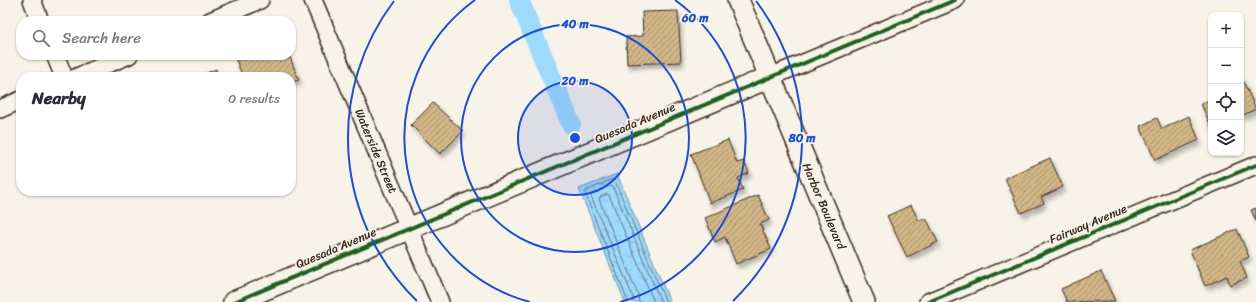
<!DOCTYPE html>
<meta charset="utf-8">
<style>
:root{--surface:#fff;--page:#f2f2f3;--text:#2b2b33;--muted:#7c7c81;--line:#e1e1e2}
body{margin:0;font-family:Sriracha,sans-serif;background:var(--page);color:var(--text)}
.controls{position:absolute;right:12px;top:12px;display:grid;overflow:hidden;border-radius:8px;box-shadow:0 1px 3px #0004}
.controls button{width:36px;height:36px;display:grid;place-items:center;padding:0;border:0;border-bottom:1px solid var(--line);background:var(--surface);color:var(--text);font:20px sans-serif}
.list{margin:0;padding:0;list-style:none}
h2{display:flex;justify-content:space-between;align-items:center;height:52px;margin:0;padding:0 16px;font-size:17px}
h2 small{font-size:13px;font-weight:400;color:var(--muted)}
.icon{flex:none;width:22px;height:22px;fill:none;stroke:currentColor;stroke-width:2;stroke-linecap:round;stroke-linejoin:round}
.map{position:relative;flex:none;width:1256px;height:302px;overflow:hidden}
.search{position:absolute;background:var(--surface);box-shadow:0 1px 3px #0004;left:16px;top:16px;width:280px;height:44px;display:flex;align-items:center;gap:10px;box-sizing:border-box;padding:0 14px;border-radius:16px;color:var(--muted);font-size:15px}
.panel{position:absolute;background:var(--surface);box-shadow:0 1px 3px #0004;left:16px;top:72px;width:280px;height:124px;border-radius:16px}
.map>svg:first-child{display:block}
.water{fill:url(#water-ripples);stroke:#7594a4}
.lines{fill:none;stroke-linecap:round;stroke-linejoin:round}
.shore{stroke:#627078;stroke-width:1}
.canal{stroke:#9cdafe;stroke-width:20}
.building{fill:url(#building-hatch);stroke:#3b2a1e;filter:url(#shadow)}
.minor-casing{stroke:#3b2a1e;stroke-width:20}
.tertiary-casing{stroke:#3b2a1e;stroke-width:24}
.minor{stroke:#f7f3e8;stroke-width:17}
.tertiary{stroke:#f7f3e8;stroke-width:21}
.cycleway-casing{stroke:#f7f3e8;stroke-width:6}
.cycleway{stroke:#1b5e20;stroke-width:4}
.ring{fill:none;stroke:#1d4ed8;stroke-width:2}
.labels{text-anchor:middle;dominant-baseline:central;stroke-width:3.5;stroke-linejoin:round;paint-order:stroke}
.street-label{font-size:12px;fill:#3b2a1e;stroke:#f7f3e8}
.centre{fill:#1d4ed8;stroke:#f7f3e8;stroke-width:2}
.ring-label{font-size:12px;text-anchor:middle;font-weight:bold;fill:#1d4ed8;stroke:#f7f3e8;stroke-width:3.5;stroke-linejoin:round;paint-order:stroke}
</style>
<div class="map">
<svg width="1256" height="302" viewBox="0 0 1256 302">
<defs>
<pattern id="water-ripples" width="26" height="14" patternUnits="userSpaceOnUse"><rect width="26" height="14" fill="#9cdafe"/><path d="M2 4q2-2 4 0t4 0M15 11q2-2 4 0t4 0" fill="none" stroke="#87bbd9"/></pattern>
<pattern id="building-hatch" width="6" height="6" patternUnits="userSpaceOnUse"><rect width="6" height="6" fill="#d1b687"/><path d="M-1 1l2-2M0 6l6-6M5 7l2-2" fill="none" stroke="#ab946e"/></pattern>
<filter id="shadow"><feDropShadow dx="2.5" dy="4.5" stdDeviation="2" flood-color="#0004"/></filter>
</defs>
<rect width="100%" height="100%" fill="#f7f3e8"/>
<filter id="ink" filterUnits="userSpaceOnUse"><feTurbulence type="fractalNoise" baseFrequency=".025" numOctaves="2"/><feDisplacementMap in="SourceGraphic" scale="8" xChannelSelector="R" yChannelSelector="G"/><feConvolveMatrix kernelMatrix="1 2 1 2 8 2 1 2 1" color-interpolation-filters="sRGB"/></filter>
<g filter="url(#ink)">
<path class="water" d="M617 174 670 302H625L579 189Z"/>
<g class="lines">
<g class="shore">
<path d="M628 302 585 193 586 191 613 179 615 181 666 302"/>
<path d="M633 302V297L591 196 592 194 610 186 613 187 661 302"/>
<path d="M639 302 638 295 599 199 600 197 607 194 609 195 654 302"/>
</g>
<path class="canal" d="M519 0 571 124"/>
</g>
<g class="building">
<path d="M678 11 681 62 627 64 626 37 643 36 642 12Z"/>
<path d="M234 55H259L260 59 269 55H289L299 80 291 83V77H243Z"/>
<path d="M216 69 219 77H197Z"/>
<path d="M1241 76 1256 109 1241 116Z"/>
<path d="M1211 99V126L1201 104Z"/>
<path d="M433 103 463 131 440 154 411 125Z"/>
<path d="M1189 116 1199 140 1155 160 1140 126 1157 118 1162 129Z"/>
<path d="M728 140 737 163 744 161 749 173 738 178 743 190 710 203 691 154Z"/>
<path d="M1050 158 1063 187 1041 197 1044 203 1021 213 1005 178Z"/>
<path d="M758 195 769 220 760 224 771 249 736 264 725 237 715 242 705 218Z"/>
<path d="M911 205 919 221 926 218 938 242 907 257 887 216Z"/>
<path d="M1256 208V221L1251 210Z"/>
<path d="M1237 229 1249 257 1240 261 1247 278 1230 285 1227 276 1205 286 1190 250Z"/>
<path d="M1101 271 1115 301 1067 302 1061 289Z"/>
</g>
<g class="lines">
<g class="minor-casing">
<g id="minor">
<path d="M32 0 40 21"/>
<path d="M313 0 440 302"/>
<path d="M210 21 260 0"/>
<path d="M55 55 64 77"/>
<path d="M77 77 129 55"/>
<path d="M770 77 955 0"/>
<path d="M0 109 21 100"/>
<path d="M928 302 1256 165"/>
</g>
</g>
<g class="tertiary-casing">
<g id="tertiary">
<path d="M738 0 864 302"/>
<path d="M234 302 770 77"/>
</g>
</g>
<use href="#minor" class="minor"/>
<use href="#tertiary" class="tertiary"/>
<g class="cycleway-casing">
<g id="cycleway">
<path d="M234 302 955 0"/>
<path d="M928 302 1256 165"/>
</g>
</g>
<use href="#cycleway" class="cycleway"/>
</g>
</g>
<circle cx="575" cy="138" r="57" fill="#1d4ed8" fill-opacity=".12"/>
<g class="ring">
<circle cx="575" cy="138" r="57"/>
<circle cx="575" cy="138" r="114"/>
<path d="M530 302A170 170 0 0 1 475 0M675 0A170 170 0 0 1 620 302"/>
<path d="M417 301A227 227 0 0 1 394 1M756 1A227 227 0 0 1 733 301"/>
</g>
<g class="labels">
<g class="street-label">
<text transform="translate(635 123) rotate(-23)">Quesada Avenue</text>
<text transform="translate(376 151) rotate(67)">Waterside Street</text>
<text transform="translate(824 206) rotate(67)">Harbor Boulevard</text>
<text transform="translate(1088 224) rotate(-23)">Fairway Avenue</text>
<text transform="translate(336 248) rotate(-23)">Quesada Avenue</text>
</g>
</g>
<circle cx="575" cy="138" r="6" class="centre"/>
<g class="ring-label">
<text x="695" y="22">60 m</text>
<text x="575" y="28">40 m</text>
<text x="575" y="85">20 m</text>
<text x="802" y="142">80 m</text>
</g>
</svg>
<div class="controls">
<button>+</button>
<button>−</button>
<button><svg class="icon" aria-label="locate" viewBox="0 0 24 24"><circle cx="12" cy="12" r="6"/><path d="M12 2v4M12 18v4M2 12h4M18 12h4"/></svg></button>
<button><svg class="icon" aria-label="layers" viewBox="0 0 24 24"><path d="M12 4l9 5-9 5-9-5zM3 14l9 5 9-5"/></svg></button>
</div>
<div class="search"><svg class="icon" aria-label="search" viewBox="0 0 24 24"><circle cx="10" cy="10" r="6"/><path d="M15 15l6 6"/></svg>Search here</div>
<section class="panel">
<h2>Nearby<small>0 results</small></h2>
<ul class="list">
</ul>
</section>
</div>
